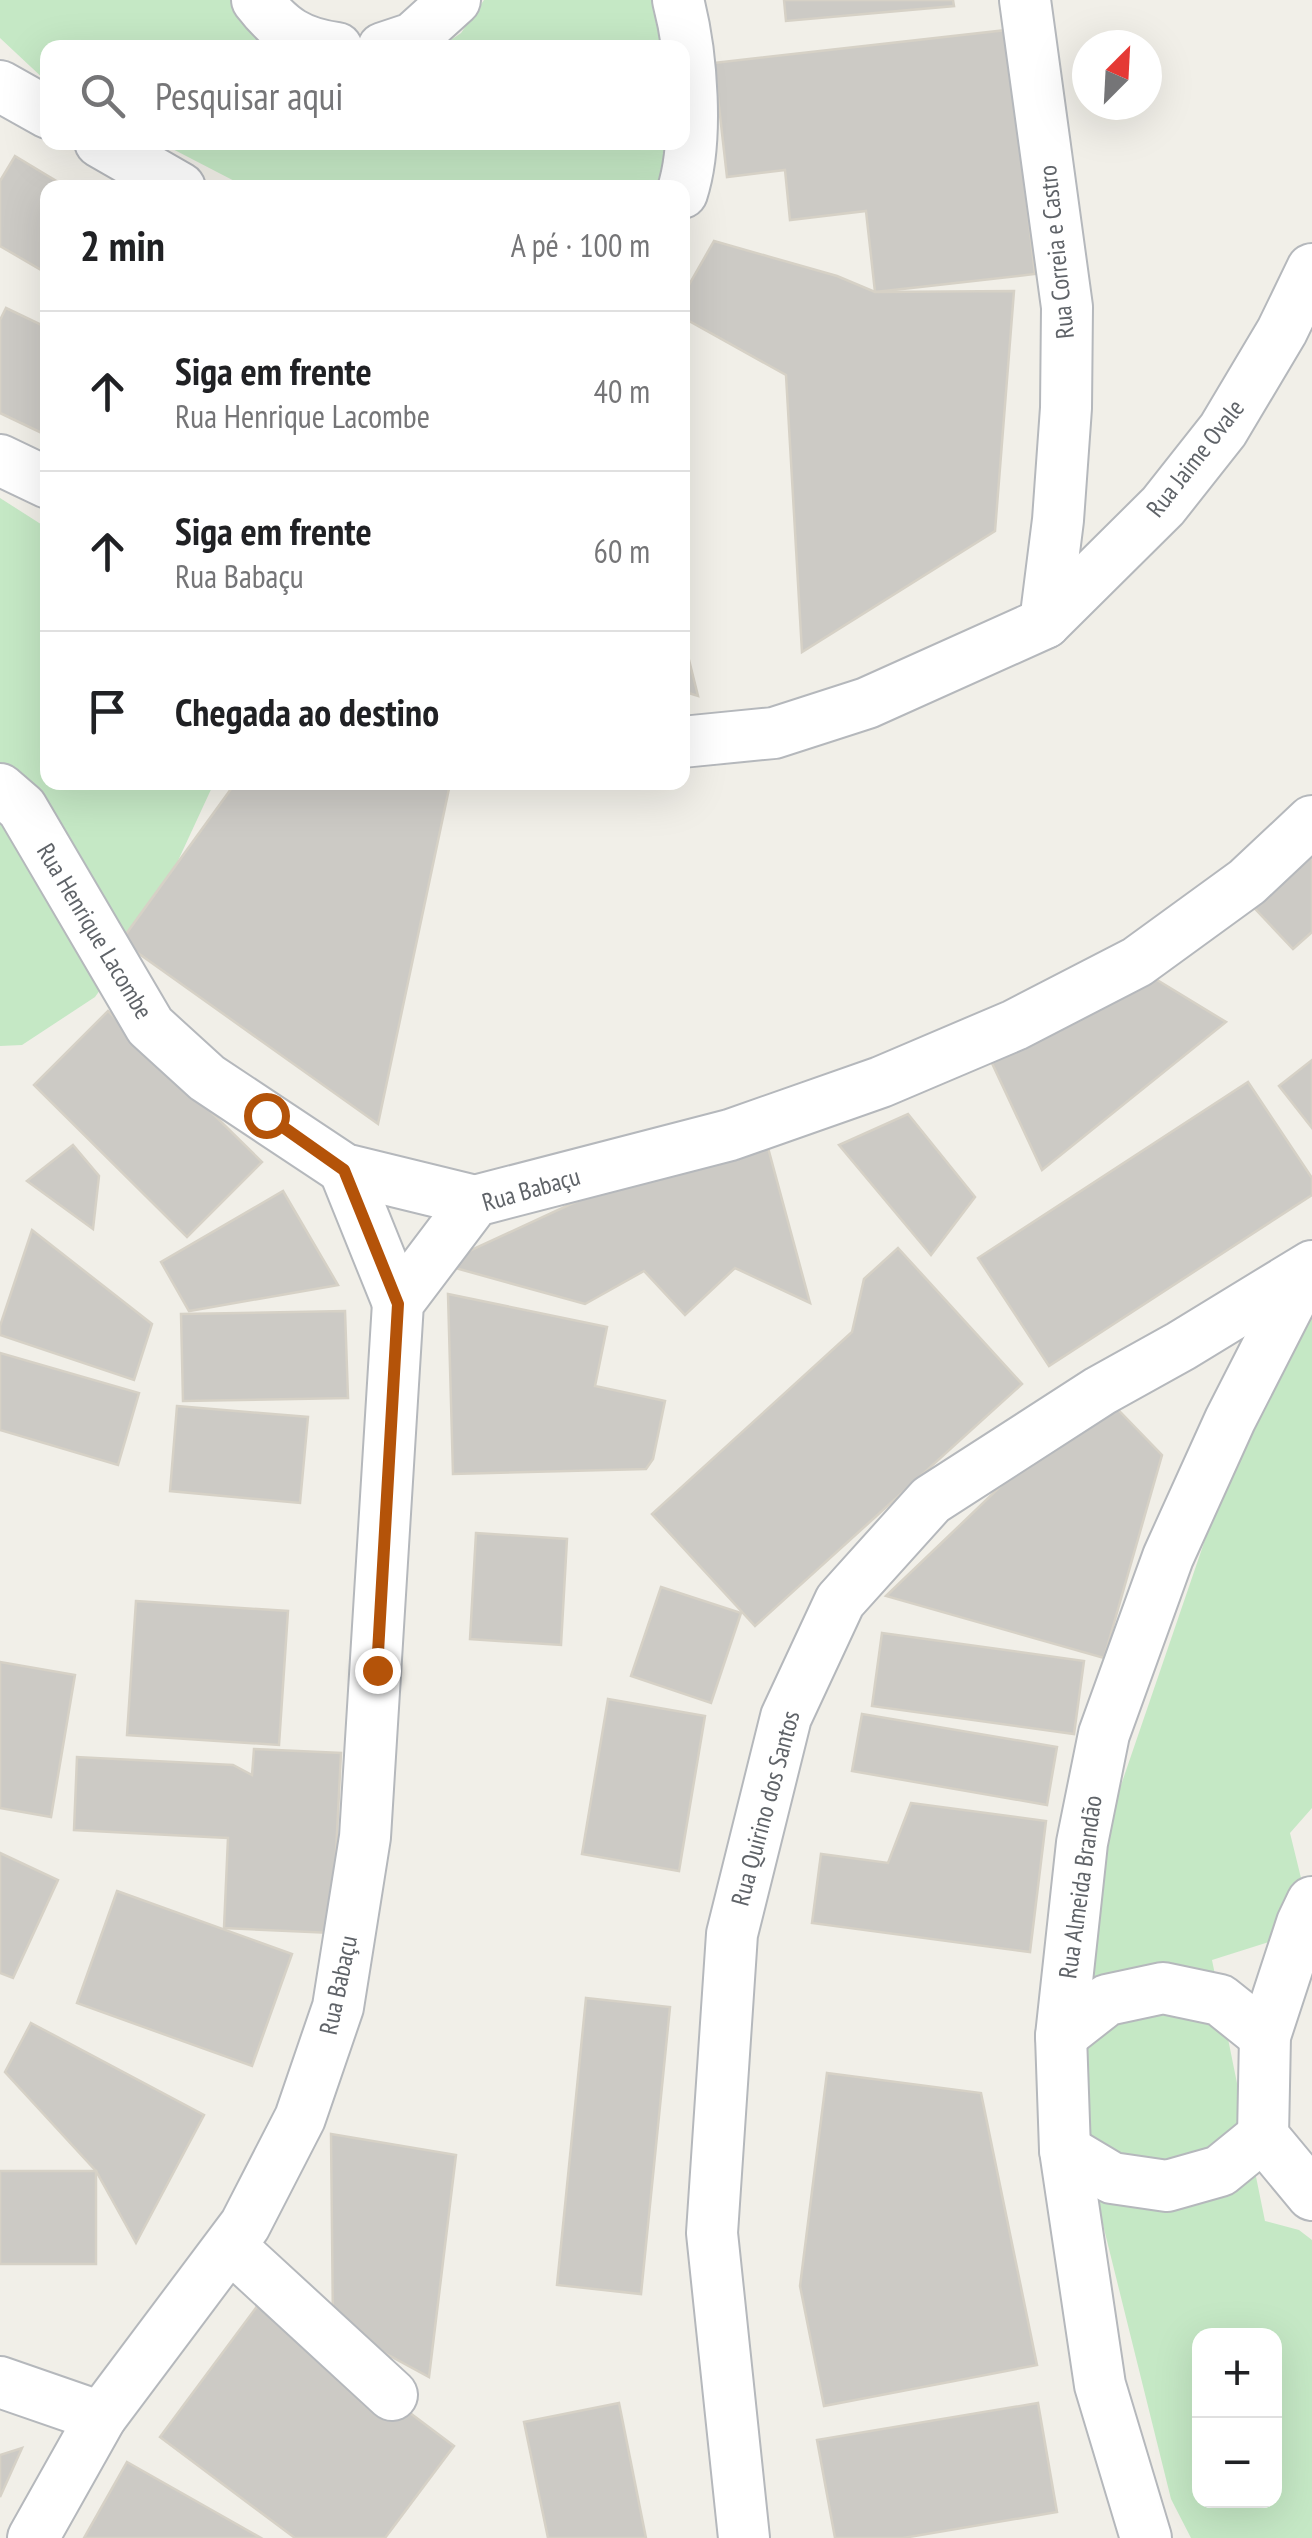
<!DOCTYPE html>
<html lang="pt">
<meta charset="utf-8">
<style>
:root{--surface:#fff;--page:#f2f2f2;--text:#202124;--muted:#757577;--line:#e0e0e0}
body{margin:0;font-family:"PT Sans Narrow",sans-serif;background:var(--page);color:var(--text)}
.controls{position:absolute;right:30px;bottom:30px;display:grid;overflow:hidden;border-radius:20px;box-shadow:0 10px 40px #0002}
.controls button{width:90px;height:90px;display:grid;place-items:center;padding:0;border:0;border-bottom:2px solid var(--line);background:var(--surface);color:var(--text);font:50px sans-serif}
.compass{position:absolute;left:1072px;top:30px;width:90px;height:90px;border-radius:50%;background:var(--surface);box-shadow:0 10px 40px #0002;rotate:24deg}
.stop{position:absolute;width:30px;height:30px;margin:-22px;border:8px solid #b45309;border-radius:50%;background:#fff}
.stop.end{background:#b45309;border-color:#fff;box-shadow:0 2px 10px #0008}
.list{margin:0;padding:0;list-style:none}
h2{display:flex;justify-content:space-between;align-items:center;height:130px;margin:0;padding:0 40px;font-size:42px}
h2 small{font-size:32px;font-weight:400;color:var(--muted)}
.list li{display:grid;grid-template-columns:65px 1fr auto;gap:30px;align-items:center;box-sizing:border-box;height:160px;padding:0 40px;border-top:2px solid var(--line)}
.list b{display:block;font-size:38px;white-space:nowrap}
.list p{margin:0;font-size:32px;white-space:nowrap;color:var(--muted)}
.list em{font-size:32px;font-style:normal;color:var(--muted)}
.icon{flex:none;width:55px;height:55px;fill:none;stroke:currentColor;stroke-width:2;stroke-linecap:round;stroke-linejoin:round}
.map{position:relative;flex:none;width:1312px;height:2538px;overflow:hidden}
.search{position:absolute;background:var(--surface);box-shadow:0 10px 40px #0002;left:40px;top:40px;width:650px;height:110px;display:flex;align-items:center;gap:25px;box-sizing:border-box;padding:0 35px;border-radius:20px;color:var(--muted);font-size:38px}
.panel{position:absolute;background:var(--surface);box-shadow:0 10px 40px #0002;left:40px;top:180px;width:650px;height:610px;border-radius:20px}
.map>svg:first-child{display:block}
.green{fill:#c5e8c5;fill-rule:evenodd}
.building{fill:#cccac5;stroke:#d6d1c6;stroke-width:2.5}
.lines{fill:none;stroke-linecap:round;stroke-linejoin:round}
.minor-casing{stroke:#b5b8bc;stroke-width:54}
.minor{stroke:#fff;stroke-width:50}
.route{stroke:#b45309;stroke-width:12}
.labels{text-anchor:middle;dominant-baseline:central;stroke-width:8;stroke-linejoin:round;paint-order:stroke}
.street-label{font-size:25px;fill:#5f6368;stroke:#fff}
</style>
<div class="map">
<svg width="1312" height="2538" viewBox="0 0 1312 2538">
<rect width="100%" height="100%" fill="#f1efe8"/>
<g class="green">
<path d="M0 0H232L240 16 276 47 48 48 47 82 0 38Z"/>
<path d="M484 0H652L661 47 439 48 461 33Z"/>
<path d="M161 143H667L663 188 246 187Z"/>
<path d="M0 498 47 528 48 782 214 783 151 919 95 997 22 1045 0 1046Z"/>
<path d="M1312 1305V1808L1290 1833 1301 1878 1272 1941 1212 1960 1265 2221 1299 2230 1312 2240V2538H1191L1171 2499 1080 2132 1095 1861 1220 1496ZM1200 2336H1274V2500H1200Z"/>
</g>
<g class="building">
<path d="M784 0H953L954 6 786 21Z"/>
<path d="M1007 30 1035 274 875 292 866 211 790 220 785 170 727 177 716 80 705 64Z"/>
<path d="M15 156 68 188H48V274L0 246V181Z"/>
<path d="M714 241 837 276 875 292 1014 291 995 531 802 652 786 375 682 317V297Z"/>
<path d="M6 308 48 328V436L0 413V320Z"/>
<path d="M682 632 698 696 682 691Z"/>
<path d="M236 782 450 784 378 1124 121 941Z"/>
<path d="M1312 834V932L1293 949 1244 897Z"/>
<path d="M1144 972 1226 1022 1042 1170 984 1046Z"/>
<path d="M108 1011 262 1162 187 1237 34 1085Z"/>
<path d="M1312 1060V1128L1279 1086Z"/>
<path d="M1248 1082 1312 1178V1195L1049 1366 978 1258Z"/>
<path d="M908 1114 975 1197 931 1255 839 1145Z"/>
<path d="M767 1144 810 1303 735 1268 685 1315 644 1271 585 1304 441 1264 612 1185Z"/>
<path d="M73 1145 99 1176 93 1229 27 1181Z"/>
<path d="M283 1191 338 1285 189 1311 161 1262Z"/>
<path d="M32 1230 152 1324 134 1380 0 1335V1326Z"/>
<path d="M898 1248 1022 1384 755 1626 652 1514 852 1332 864 1279Z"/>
<path d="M448 1294 607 1327 595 1386 665 1401 653 1459 646 1469 453 1474Z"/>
<path d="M345 1311 348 1398 183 1401 181 1314Z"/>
<path d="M0 1353 139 1393 118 1465 0 1430Z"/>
<path d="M1100 1391 1162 1455 1104 1658 886 1596Z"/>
<path d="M177 1406 308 1417 300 1503 170 1491Z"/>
<path d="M476 1533 567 1539 561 1645 470 1639Z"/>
<path d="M661 1587 741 1613 711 1703 631 1676Z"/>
<path d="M136 1601 288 1611 279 1745 127 1735Z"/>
<path d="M882 1633 1084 1661 1074 1734 872 1706Z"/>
<path d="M0 1662 75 1675 51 1817 0 1808Z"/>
<path d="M608 1699 705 1716 679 1871 582 1854Z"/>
<path d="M862 1714 1057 1747 1047 1805 852 1771Z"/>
<path d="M254 1749 341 1753 332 1933 224 1928 228 1838 74 1830 77 1757 233 1765 252 1775Z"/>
<path d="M911 1803 1046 1821 1030 1952 812 1923 821 1854 888 1863Z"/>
<path d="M0 1853 58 1880 13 1978 0 1973Z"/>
<path d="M117 1891 292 1954 252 2066 77 2003Z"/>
<path d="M586 1998 670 2007 641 2294 557 2285Z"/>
<path d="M31 2023 204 2115 136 2243 96 2171 5 2072Z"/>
<path d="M827 2073 981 2093 1037 2365 824 2406 800 2286Z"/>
<path d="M331 2134 456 2155 429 2377 333 2325Z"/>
<rect x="0" y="2171" width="96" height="93"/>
<path d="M261 2301 454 2446 385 2538H295L160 2437Z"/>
<path d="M619 2403 646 2538H548L524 2422Z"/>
<path d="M1038 2403 1057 2512 903 2538H835L817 2440Z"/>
<path d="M22 2448 0 2497V2455Z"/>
<path d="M127 2462 261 2538H84Z"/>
</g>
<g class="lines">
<g class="minor-casing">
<g id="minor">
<path d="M257 0C280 30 299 43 337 48"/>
<path d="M678 0C692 53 699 141 682 193"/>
<path d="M1025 0 1067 307 1066 408 1058 520 1045 623"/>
<path d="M383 48 413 38 455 0"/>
<path d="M0 86 48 113"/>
<path d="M100 142 180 188"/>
<path d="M0 460 48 483"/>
<path d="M682 742 774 733 867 703 1045 623 1163 506 1223 430 1282 331 1312 269"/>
<path d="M0 789 22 808 150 1026 207 1078 344 1169 475 1201"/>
<path d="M344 1169 398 1303"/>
<path d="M1312 1902 1302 1923 1265 2036 1263 2136 1312 2195"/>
<path d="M1061 2036 1107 2000 1163 1988 1220 2000 1265 2036"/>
<path d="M1065 2150 1112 2178 1167 2186 1220 2171 1263 2136"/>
<path d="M230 2246 392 2395"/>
<path d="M0 2382 101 2417"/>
<path d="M33 2538 101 2417 245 2225 300 2118 338 2007 365 1837 398 1303 475 1201 730 1135 881 1082 1015 1025 1137 962 1247 882 1312 821"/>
<path d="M744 2538 712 2233 732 1934 786 1717 840 1601 931 1500 1100 1391 1181 1346 1312 1266"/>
<path d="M1146 2538 1100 2385 1065 2150 1061 2036 1082 1843 1104 1734 1168 1557 1230 1420 1306 1271"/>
</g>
</g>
<use href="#minor" class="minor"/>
</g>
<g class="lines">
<path class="route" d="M266 1115 344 1170 398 1304 377 1670"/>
</g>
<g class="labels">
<g class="street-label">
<text transform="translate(1056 252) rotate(-96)">Rua Correia e Castro</text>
<text transform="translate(1195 458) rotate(-52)">Rua Jaime Ovale</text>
<text transform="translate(95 931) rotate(59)">Rua Henrique Lacombe</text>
<text transform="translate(531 1189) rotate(-16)">Rua Babaçu</text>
<text transform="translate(765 1808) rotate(-75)">Rua Quirino dos Santos</text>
<text transform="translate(1080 1887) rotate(-82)">Rua Almeida Brandão</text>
<text transform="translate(338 1985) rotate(-78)">Rua Babaçu</text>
</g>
</g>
</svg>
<div class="controls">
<button>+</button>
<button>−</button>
</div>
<svg class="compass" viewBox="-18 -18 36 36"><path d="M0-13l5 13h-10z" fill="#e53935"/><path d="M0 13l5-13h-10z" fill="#757577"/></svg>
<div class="stop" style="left:266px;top:1115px"></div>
<div class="stop end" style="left:377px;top:1670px"></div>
<div class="search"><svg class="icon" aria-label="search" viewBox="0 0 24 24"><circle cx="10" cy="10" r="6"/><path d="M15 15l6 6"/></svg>Pesquisar aqui</div>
<section class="panel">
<h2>2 min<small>A pé · 100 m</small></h2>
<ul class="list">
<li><svg class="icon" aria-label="ahead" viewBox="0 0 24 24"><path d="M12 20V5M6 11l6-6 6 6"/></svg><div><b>Siga em frente</b><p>Rua Henrique Lacombe</p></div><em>40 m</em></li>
<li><svg class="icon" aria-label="ahead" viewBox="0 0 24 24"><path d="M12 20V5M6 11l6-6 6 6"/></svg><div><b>Siga em frente</b><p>Rua Babaçu</p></div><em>60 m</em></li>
<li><svg class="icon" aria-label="arrive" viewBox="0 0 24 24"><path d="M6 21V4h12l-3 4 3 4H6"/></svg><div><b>Chegada ao destino</b></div></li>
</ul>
</section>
</div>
